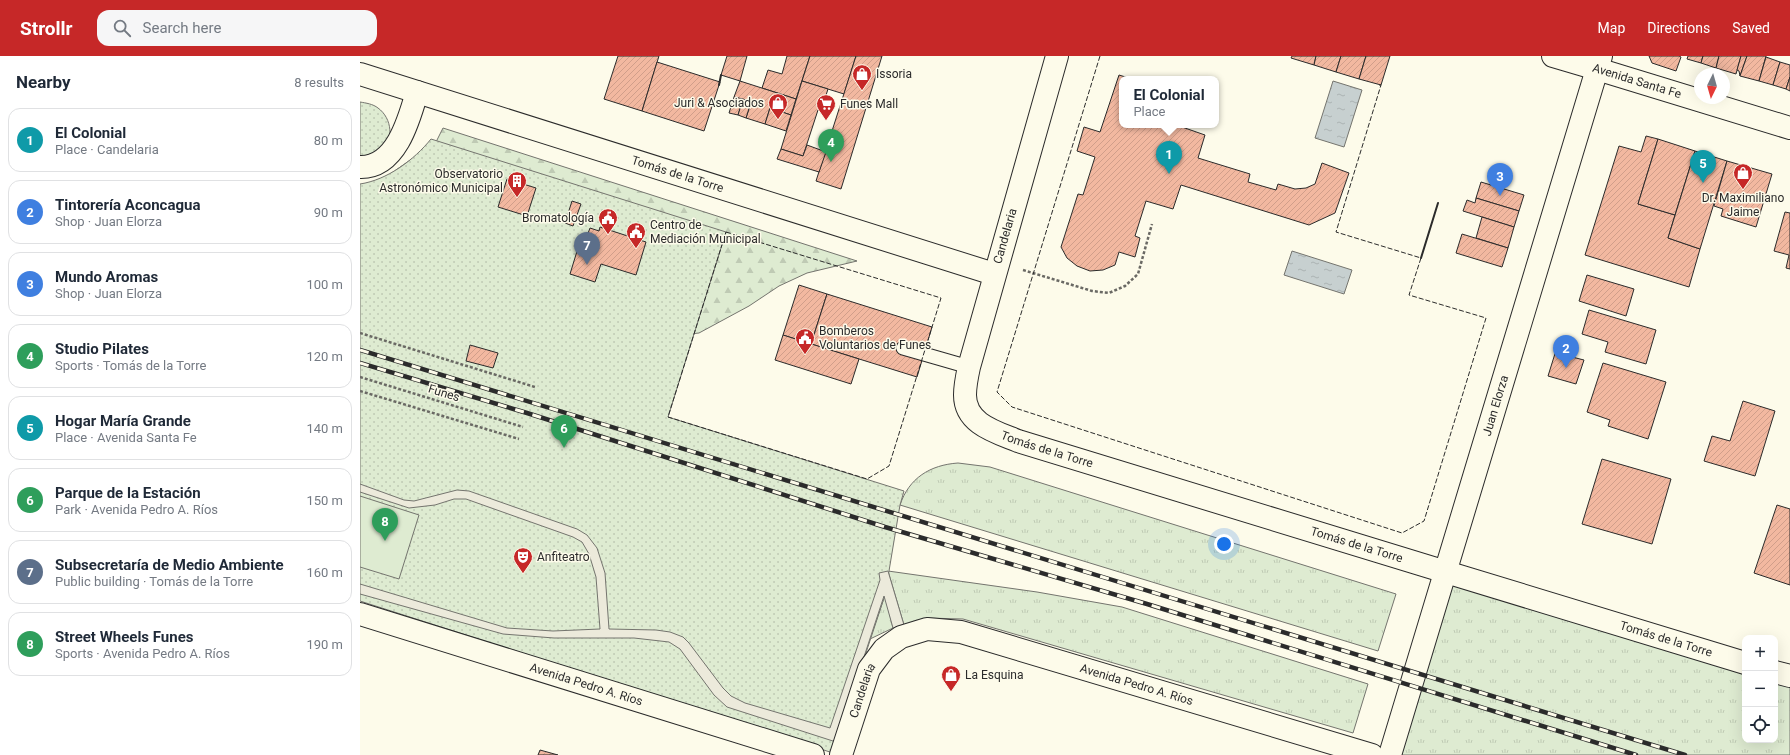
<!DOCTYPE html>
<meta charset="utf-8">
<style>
:root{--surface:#fff;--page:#f6f6f7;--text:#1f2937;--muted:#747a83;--line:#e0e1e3;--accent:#c62828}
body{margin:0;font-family:Roboto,sans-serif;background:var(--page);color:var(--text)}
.controls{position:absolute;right:12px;bottom:12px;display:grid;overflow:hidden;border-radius:8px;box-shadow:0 4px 16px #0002}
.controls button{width:36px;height:36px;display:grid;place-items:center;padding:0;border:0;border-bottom:1px solid var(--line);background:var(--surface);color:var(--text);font:20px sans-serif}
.compass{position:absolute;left:1334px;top:12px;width:36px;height:36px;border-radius:50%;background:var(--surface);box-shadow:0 4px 16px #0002;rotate:185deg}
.you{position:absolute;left:864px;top:488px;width:14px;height:14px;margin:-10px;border:3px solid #fff;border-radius:50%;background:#1a73e8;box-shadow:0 0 0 6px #1a73e833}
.badge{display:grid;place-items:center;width:26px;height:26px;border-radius:50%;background:var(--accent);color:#fff;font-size:13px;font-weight:700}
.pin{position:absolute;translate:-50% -33px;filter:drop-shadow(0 1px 2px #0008)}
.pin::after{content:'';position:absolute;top:21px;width:14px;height:12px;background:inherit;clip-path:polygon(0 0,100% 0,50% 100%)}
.popup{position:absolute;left:759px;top:20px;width:100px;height:52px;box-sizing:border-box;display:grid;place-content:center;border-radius:8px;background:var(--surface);filter:drop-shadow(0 1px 3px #0005);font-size:13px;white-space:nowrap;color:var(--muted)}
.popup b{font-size:15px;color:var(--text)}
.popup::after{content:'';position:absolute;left:50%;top:100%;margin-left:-8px;border:8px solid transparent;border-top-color:var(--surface)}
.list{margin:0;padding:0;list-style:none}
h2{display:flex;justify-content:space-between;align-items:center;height:52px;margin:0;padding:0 16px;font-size:17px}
h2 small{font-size:13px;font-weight:400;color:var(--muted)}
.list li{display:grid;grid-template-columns:26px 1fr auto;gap:12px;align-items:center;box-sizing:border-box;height:64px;margin:0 8px 8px;padding:0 8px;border:1px solid var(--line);border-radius:12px}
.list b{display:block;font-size:15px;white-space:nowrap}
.list p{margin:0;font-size:13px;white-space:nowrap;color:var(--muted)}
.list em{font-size:13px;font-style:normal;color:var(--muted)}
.icon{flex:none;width:22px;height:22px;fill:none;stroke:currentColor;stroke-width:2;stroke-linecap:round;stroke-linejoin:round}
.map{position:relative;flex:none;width:1430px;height:699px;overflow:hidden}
header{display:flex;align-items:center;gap:24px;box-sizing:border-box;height:56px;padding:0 20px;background:var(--accent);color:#fff}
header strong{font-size:19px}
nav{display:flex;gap:22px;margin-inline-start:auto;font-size:14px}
.search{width:280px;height:36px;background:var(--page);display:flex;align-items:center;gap:10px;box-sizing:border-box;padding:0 14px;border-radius:12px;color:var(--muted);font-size:15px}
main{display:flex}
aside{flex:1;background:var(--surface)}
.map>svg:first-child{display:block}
.grass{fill:url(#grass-tufts);stroke:#74746e}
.forest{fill:url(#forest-firs);stroke:#74746e}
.park{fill:url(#park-dots);stroke:#74746e}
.pitch{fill:#deebd1;stroke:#74746e}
.parking{fill:#eceadb;stroke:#74746e}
.water{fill:url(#water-ripples);stroke:#74746e}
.building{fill:url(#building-hatch);stroke:#2b2b2b}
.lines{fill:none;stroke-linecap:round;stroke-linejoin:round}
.lane-casing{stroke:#2b2b2b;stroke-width:15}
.street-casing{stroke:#2b2b2b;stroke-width:24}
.secondary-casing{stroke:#2b2b2b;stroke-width:24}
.path{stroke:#6a6964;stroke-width:2.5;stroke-dasharray:3 2;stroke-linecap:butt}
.lane{stroke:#fdfbea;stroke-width:13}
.street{stroke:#fdfbea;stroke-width:22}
.secondary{stroke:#fdfbea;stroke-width:22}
.rail-casing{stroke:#2b2b2b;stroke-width:4.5}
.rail{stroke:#fdfbea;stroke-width:3;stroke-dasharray:9;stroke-linecap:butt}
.fence{stroke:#2b2b2b;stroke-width:1;stroke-dasharray:5 2;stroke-linecap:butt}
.wall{stroke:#2b2b2b;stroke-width:2}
.labels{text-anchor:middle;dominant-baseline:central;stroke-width:3;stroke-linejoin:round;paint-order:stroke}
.poi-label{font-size:12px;fill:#2b2b2b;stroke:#fdfbea;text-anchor:start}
.street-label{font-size:12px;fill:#2b2b2b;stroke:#fdfbea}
</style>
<header>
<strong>Strollr</strong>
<div class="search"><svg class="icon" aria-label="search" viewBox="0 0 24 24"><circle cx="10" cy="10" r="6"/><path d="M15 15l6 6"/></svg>Search here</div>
<nav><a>Map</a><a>Directions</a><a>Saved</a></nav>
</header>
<main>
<aside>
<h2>Nearby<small>8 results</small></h2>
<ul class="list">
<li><span class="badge" style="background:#0f9aa8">1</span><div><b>El Colonial</b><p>Place · Candelaria</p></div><em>80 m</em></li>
<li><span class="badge" style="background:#3f7fe0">2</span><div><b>Tintorería Aconcagua</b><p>Shop · Juan Elorza</p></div><em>90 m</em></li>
<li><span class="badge" style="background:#3f7fe0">3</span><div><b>Mundo Aromas</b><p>Shop · Juan Elorza</p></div><em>100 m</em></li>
<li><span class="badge" style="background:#2e9e5b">4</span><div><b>Studio Pilates</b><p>Sports · Tomás de la Torre</p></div><em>120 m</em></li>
<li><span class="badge" style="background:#0f9aa8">5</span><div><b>Hogar María Grande</b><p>Place · Avenida Santa Fe</p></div><em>140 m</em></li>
<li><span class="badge" style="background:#2e9e5b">6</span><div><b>Parque de la Estación</b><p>Park · Avenida Pedro A. Ríos</p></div><em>150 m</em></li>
<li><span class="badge" style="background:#5c6f8a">7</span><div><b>Subsecretaría de Medio Ambiente</b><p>Public building · Tomás de la Torre</p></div><em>160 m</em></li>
<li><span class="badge" style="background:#2e9e5b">8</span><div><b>Street Wheels Funes</b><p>Sports · Avenida Pedro A. Ríos</p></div><em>190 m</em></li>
</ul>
</aside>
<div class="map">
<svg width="1430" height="699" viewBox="0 0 1430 699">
<defs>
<pattern id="grass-tufts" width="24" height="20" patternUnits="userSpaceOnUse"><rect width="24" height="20" fill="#deebd1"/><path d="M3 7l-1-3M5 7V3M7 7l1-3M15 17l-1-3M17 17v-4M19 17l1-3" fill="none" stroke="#bfcab4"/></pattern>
<pattern id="forest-firs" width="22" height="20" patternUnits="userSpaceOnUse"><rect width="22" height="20" fill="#deebd1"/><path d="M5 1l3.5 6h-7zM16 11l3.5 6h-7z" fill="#bfcab4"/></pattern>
<pattern id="park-dots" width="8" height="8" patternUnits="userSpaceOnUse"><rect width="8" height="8" fill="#deebd1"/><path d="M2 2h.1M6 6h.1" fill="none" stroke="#bfcab4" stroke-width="1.8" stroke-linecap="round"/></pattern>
<pattern id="water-ripples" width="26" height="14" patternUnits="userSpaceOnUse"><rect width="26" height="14" fill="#c7d0d0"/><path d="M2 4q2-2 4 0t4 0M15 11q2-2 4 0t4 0" fill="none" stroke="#abb3b3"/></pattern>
<pattern id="building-hatch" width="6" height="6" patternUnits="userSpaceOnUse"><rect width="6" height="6" fill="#f2b8a0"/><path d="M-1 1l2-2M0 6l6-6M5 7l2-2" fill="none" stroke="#d09e8a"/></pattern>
</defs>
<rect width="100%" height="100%" fill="#fdfbea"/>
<g class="grass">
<path d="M598 407 630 411 1036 538 1018 595 540 449C549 422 570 409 598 407Z"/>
<path d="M528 515 677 536 762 551 1008 628 993 677 603 563 567 562 544 569Z"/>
<path d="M1086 516 1385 607V684H1415V616L1430 620V699H1030Z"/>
<path d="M525 539 533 572 510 583Z"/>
</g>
<path class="forest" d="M83 72 497 205 447 217 419 230 389 250 339 277 320 279 3 137 76 86Z"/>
<g class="park">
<path d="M0 46C6 47 13 48 18 52 32 62 35 85 20 97 15 101 6 103 0 105Z"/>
<path d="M71 83 366 176 308 361 544 435 540 449 525 539 473 697 0 545V128C27 124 54 104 71 83Z"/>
</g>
<path class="pitch" d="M0 440 59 459 39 523 0 511Z"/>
<path class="parking" d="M0 428 44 444 54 445 97 434 109 435 217 473 227 479 237 492 245 517 249 573 296 574 310 576 323 581 329 587 363 632 371 640 385 647 470 672 520 524 519 517 528 515 544 569 533 572 524 540 476 686 367 651 354 639 320 593 309 586 274 582H194L143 578 0 538V528L147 572 193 575 240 573 236 521 229 498 222 486 213 481 106 443H94L75 449 49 452 0 436Z"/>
<g class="water">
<path d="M973 25 1002 34 984 91 955 82Z"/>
<path d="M932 195 992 214 984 238 924 219Z"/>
</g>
<g class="building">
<path d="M258 0H299L282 55 244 43Z"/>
<path d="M367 0H387L380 25 361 19Z"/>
<path d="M427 0H450L436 43 402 32 408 14 422 18Z"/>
<path d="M450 0H496L484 38 442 25Z"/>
<path d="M496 0H522L481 133 456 125Z"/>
<path d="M932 0H956L954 9 931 2Z"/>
<path d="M956 0H981L976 16 954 9Z"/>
<path d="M981 0H1006L999 23 976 16Z"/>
<path d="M1006 0H1030L1021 29 999 23Z"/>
<path d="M1289 0H1319L1321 1 1316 15 1292 7Z"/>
<path d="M1328 0H1343L1341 7 1327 3Z"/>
<path d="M1343 0H1359L1356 12 1341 7Z"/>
<path d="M1359 0H1381L1376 18 1356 12Z"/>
<path d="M1381 0H1387L1380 20 1379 15 1377 14Z"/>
<path d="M1387 0H1406L1399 25 1380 20Z"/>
<path d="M1406 1 1420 6 1413 29 1399 25Z"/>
<path d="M297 6 360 26 344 75 282 55Z"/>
<path d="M1420 6 1430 9V21L1426 33 1413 29Z"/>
<path d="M759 19 772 23H762V69H823L822 71 845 79 838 102 890 118 888 126 916 134 918 128 935 133 946 132 955 128 962 107 989 117 975 157 949 169 821 129 813 153 786 145 775 180 780 182 775 201 759 196 755 209 743 214 730 215 717 210 707 202 701 191 718 138 723 139 735 101 717 95 724 71 740 76Z"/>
<path d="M1430 21V35L1426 33Z"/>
<path d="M380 25 436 43 431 59 410 52 405 68 386 62 391 46 374 41Z"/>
<path d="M442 25 468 33 461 55 458 54 443 100 421 93Z"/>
<path d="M374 41 383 43 378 59 369 57Z"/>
<path d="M383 43 391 46 386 62 378 59Z"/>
<path d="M410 52 431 59 426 75 405 68Z"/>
<path d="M1286 80 1298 83 1278 148 1315 159 1308 182 1340 193 1329 231 1225 199 1259 90 1281 96Z"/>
<path d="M1298 83 1335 95 1315 159 1278 148Z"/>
<path d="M447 89 466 96 459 116 417 103 421 93 443 100Z"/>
<path d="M1335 95 1367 105 1340 193 1308 182Z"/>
<path d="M1367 105 1412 118 1396 171 1361 160 1363 153 1354 150Z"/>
<path d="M147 123 176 132 167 160 138 151Z"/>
<path d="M1121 126 1164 139 1159 155 1116 142Z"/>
<path d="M1116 142 1159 155 1154 171 1103 155 1107 144 1115 147Z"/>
<path d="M212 145 221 148 213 170 205 167Z"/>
<path d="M1425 156 1430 157V213L1426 212 1429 199 1414 195Z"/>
<path d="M1122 161 1154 171 1148 192 1116 182Z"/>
<path d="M240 171 286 186 276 219 241 208 235 226 210 218 222 179 227 180 230 172 239 175Z"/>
<path d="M1102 178 1148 192 1142 211 1096 197Z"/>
<path d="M1227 219 1274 233 1266 260 1219 245Z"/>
<path d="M439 229 467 238 451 288 423 279Z"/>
<path d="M467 238 572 271 557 321 451 288Z"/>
<path d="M1229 254 1296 274 1286 308 1245 296 1248 286 1222 278Z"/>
<path d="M423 279 499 303 491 328 415 304Z"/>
<path d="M1198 288 1207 291 1204 299 1224 304 1216 328 1188 320Z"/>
<path d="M110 289 138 297 133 312 106 305Z"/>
<path d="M1243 307 1306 326 1288 383 1248 370 1250 364 1227 356Z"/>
<path d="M1383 345 1415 355 1395 420 1344 405 1352 380 1370 385Z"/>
<path d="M1242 403 1311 423 1292 488 1222 468Z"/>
<path d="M1417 449 1430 453V529L1394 517Z"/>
<path d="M180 694 198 699H178Z"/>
</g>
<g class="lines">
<g class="lane-casing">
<path id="lane" d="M543 292 609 311"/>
</g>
<g class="street-casing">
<g id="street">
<path id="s1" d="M697 0 609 311C607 320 605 330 605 339 605 368 636 376 658 385L1086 516"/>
<path d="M1237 13 1430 72"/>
<path id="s2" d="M0 18 634 218"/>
<path d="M0 111C36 112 49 64 57 36"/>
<path id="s3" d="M0 558 453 699"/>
<path id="s4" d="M481 699 509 613 524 593 541 581 567 573 601 576 1012 699"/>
</g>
</g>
<g class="secondary-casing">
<g id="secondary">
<path d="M1193 0 1237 13"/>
<path id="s5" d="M1086 516 1385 607"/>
<path d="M1415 616 1430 620"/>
<path id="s6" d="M1030 699 1241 0"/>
</g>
</g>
<g class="path">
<path d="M663 214 732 235 749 237 765 230 778 218 792 168"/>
<path d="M0 277 175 331"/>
<path d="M0 321 163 371"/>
<path d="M0 335 159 383"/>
</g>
<use href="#lane" class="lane"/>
<use href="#street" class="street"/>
<use href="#secondary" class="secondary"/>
<g class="rail-casing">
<g id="rail">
<path d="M0 294 1325 699"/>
<path d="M0 307 167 357 525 471 787 548 1276 699"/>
</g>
</g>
<use href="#rail" class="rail"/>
<g class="fence">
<path d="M740 0 637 336 652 351 1042 477 1064 465 1126 262 1049 239 1061 202 976 176 1021 29H1019"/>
<path d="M366 176 581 242 529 410 507 423 308 361Z"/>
</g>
<g class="wall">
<path d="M359 29 361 19"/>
<path d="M1061 202 1078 147"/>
</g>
</g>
<defs>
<g id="shop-pin" transform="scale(1)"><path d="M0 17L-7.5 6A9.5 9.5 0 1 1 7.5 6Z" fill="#c62828" stroke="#fdfbea"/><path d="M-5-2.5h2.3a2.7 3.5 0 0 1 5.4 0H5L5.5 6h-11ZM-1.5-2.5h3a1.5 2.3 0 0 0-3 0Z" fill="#fff"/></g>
<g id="supermarket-pin" transform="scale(1)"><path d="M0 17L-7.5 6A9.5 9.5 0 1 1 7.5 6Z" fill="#c62828" stroke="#fdfbea"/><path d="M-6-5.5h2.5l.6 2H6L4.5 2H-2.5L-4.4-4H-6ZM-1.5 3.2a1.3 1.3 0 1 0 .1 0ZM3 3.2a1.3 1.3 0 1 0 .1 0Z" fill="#fff"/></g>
<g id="building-pin" transform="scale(1)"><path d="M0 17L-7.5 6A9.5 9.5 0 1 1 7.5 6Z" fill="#c62828" stroke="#fdfbea"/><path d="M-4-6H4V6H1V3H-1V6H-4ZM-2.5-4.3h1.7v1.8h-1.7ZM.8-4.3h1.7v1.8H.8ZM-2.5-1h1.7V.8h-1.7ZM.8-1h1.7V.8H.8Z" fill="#fff"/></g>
<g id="civic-pin" transform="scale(1)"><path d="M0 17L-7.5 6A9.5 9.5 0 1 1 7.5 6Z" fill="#c62828" stroke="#fdfbea"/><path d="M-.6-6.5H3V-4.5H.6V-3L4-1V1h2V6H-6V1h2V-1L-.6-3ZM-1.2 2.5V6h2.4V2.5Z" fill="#fff"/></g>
<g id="theatre-pin" transform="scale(1)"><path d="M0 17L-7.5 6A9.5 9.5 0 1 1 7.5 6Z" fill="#c62828" stroke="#fdfbea"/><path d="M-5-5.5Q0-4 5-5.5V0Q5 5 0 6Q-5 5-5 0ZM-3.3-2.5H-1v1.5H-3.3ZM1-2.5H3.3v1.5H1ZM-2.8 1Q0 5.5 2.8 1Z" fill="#fff"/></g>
</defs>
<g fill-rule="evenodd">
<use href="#shop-pin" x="502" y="18"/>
<use href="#shop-pin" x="418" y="47"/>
<use href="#supermarket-pin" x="466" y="48"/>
<use href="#shop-pin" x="1383" y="117"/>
<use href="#building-pin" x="157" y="125"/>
<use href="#civic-pin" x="248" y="162"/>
<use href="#civic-pin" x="276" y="176"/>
<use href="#civic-pin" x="445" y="282"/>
<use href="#theatre-pin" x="163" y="501"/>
<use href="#shop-pin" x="591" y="619"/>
</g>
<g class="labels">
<g class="poi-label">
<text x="516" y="18">Issoria</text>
<text x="404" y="47" text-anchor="end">Juri &amp; Asociados</text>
<text x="480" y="48">Funes Mall</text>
<text x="143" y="118" text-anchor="end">Observatorio<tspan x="143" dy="14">Astronómico Municipal</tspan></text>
<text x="1383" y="142" text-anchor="middle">Dr. Maximiliano<tspan x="1383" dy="14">Jaime</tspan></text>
<text x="234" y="162" text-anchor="end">Bromatología</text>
<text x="290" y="169">Centro de<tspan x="290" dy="14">Mediación Municipal</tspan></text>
<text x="459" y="275">Bomberos<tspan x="459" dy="14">Voluntarios de Funes</tspan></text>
<text x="177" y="501">Anfiteatro</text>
<text x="605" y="619">La Esquina</text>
</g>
<g class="street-label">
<text transform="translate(1277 25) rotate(17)">Avenida Santa Fe</text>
<text stroke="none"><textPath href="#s2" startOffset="333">Tomás de la Torre</textPath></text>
<text transform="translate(645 180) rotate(-74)">Candelaria</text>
<text transform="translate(84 337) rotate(17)">Funes</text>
<text stroke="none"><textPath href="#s6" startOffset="365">Juan Elorza</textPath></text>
<text stroke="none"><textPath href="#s1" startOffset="457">Tomás de la Torre</textPath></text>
<text stroke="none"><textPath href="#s1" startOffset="781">Tomás de la Torre</textPath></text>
<text stroke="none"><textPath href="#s5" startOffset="230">Tomás de la Torre</textPath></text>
<text stroke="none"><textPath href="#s3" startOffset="237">Avenida Pedro A. Ríos</textPath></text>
<text stroke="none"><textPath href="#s4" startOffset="381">Avenida Pedro A. Ríos</textPath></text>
<text stroke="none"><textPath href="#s4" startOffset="68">Candelaria</textPath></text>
</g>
</g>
</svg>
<div class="controls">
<button>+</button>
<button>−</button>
<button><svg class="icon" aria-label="locate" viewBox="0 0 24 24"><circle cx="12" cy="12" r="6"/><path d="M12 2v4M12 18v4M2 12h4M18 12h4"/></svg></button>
</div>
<svg class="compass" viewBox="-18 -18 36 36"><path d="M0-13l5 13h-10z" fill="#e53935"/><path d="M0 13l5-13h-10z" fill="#747a83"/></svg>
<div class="you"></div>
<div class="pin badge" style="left:809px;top:118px;background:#0f9aa8">1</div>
<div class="popup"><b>El Colonial</b>Place</div>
<div class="pin badge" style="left:1206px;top:312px;background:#3f7fe0">2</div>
<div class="pin badge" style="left:1140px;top:140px;background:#3f7fe0">3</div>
<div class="pin badge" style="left:471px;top:106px;background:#2e9e5b">4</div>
<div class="pin badge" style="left:1343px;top:127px;background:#0f9aa8">5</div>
<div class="pin badge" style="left:204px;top:392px;background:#2e9e5b">6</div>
<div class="pin badge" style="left:227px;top:209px;background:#5c6f8a">7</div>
<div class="pin badge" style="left:25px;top:485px;background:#2e9e5b">8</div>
</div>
</main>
